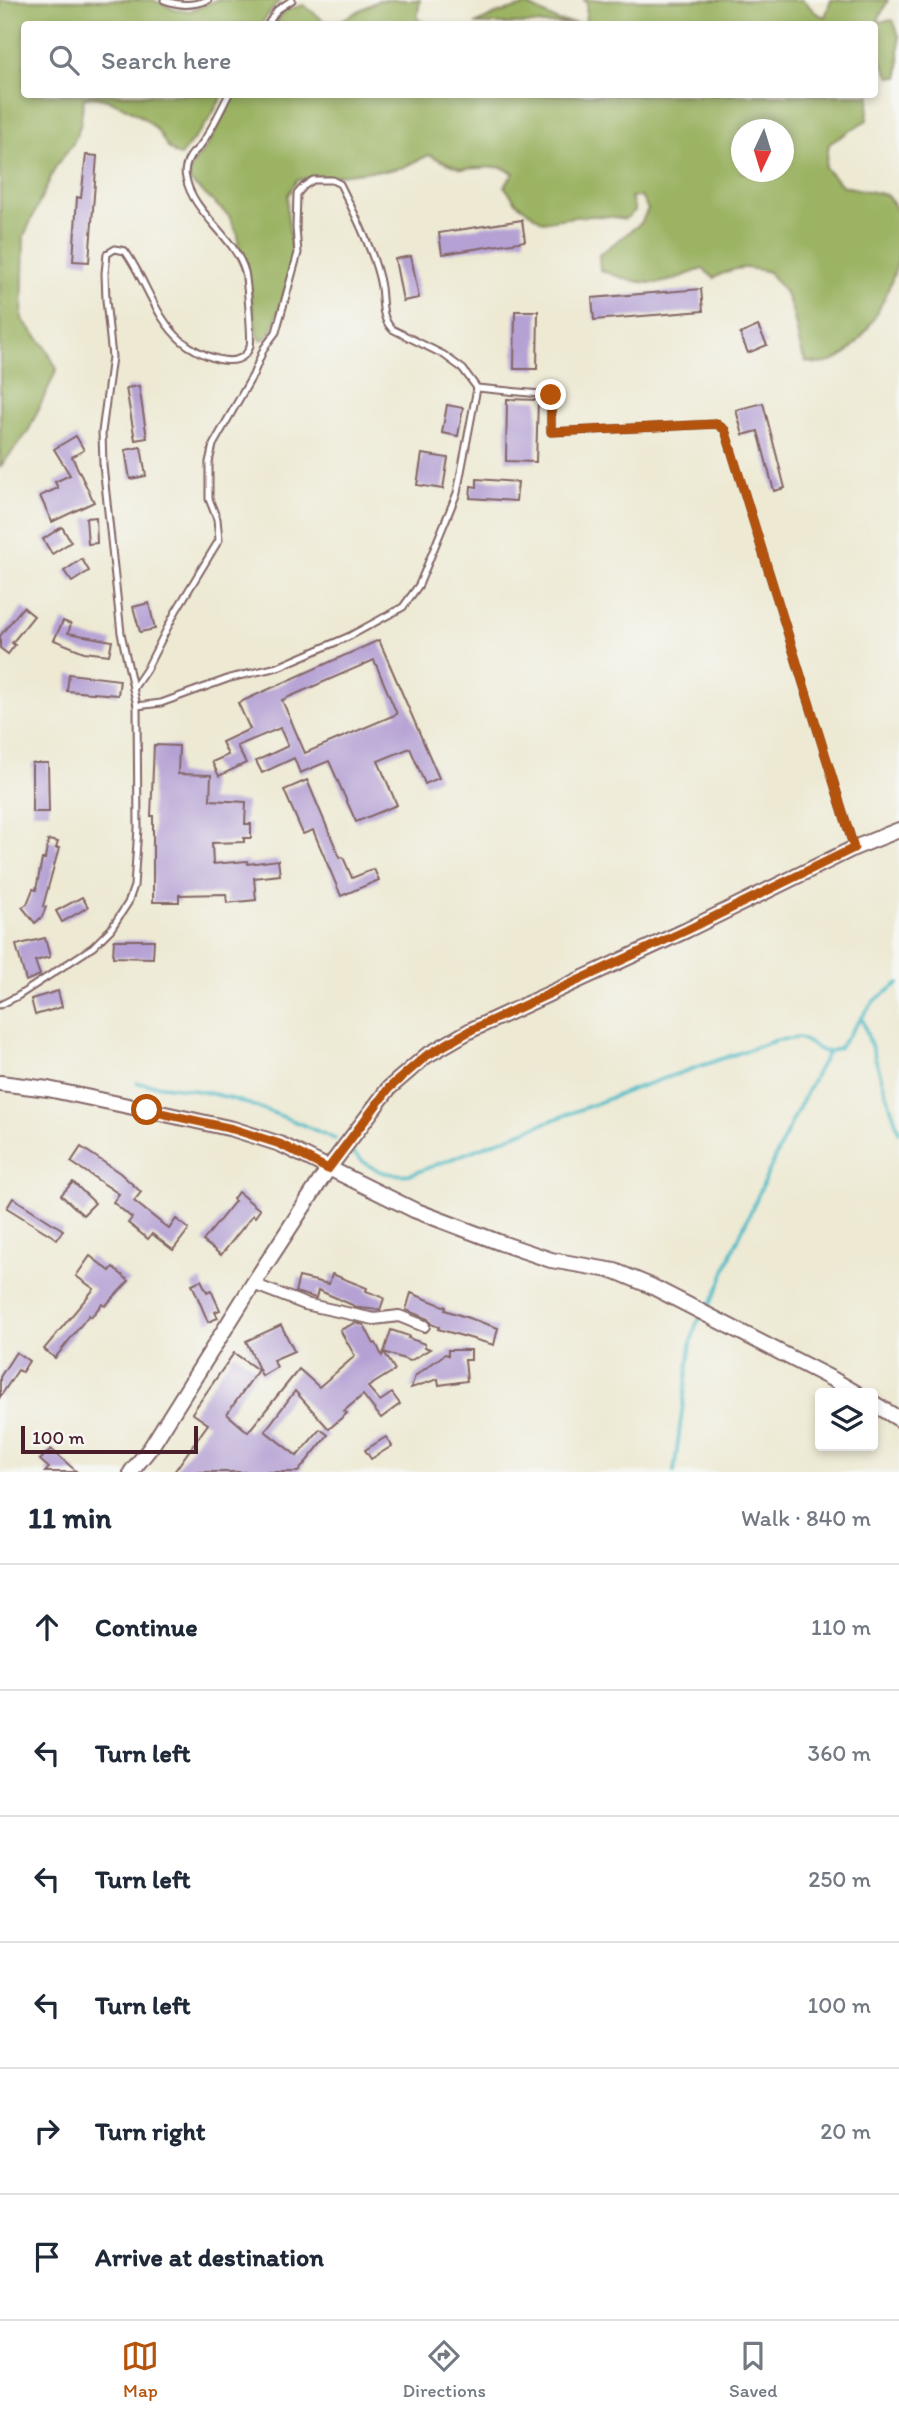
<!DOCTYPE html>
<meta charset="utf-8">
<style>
:root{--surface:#fff;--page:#f2f2f3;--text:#1f2937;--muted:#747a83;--line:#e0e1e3;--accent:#b45309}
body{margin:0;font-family:Itim,sans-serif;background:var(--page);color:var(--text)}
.controls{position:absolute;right:21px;bottom:21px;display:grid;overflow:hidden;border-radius:7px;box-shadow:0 4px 10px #0003}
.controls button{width:63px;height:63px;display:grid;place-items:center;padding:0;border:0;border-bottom:2px solid var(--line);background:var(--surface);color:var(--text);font:35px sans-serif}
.compass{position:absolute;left:731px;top:119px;width:63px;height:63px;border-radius:50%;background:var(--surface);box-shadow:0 4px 10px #0003;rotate:184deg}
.scale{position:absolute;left:21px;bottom:18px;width:177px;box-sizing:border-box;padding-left:7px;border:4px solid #4a1f2b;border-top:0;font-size:19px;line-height:24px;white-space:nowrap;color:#4a1f2b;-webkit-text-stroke:5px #f6f6f2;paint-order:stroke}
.stop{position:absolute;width:21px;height:21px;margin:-16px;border:5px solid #b45309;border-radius:50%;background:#fff}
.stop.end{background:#b45309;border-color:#fff;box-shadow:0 2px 7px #0008}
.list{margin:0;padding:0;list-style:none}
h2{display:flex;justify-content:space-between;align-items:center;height:91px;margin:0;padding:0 28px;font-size:30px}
h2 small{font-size:23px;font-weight:400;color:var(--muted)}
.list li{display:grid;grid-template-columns:46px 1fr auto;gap:21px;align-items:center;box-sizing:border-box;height:126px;padding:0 28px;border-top:2px solid var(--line)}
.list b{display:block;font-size:26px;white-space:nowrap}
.list em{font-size:23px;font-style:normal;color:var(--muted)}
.icon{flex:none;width:38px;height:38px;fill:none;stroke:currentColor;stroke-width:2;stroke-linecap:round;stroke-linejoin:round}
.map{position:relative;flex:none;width:899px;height:1472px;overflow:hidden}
.search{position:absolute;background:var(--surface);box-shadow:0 4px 10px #0003;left:21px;right:21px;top:21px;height:77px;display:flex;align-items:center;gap:18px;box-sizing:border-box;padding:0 24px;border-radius:7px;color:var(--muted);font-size:26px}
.sheet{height:847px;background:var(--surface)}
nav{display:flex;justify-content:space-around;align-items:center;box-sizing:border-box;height:98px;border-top:2px solid var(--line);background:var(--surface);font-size:19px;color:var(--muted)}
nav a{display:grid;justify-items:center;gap:4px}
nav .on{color:var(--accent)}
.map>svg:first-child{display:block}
.forest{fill:#9bb364;stroke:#726948;stroke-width:2;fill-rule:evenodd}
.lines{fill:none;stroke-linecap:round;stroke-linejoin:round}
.stream{stroke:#4dbac5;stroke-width:3.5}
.building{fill:#b5a1d4;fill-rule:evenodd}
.lane-casing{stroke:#836666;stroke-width:9}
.street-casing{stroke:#836666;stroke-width:14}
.secondary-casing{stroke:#836666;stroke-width:18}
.lane{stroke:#fff;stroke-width:5}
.street{stroke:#fff;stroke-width:10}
.secondary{stroke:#fff;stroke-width:14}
.route{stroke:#b45309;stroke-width:9}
</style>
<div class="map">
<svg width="899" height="1472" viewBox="0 0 899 1472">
<rect width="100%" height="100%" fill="#f6f6f2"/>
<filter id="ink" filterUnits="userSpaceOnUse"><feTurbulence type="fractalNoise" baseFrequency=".0143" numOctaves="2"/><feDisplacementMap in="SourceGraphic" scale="14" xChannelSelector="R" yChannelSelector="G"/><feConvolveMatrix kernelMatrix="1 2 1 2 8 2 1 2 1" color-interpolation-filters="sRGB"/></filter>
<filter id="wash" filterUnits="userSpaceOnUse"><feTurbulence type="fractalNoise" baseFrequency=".00686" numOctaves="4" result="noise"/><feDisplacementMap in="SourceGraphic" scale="28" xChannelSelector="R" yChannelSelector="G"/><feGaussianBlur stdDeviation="1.57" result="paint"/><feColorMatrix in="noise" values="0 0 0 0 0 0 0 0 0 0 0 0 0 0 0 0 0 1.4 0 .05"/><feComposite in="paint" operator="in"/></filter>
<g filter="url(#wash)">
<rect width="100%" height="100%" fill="#ede9d3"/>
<g class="forest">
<path d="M0 0H153L176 10 190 11 216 0H280L261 24H24V94L223 95 209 120 180 156C164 149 165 138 154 127 140 113 103 93 84 98L80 126 73 143 56 166 24 236 22 319 44 345 57 369 28 432 0 467Z"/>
<path d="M379 0H420L417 19 428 24H275L285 10 304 5 325 22 340 21Z"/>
<path d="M584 0H803L816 13 825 17 831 0H888L877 22 893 20 899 36V77H890L875 48 874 24H585L587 4Z"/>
<path d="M527 5 558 21 582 24H475L496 14Z"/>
<path d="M234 95H870L867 120 829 144 825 168 843 186 887 195C891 201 896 206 898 213 899 225 899 250 898 262 887 297 853 380 805 361 796 340 797 315 786 295 782 287 774 279 769 272 744 266 736 266 714 278L703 269C692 272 682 277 672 280 649 288 621 278 600 270L599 255 641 223 648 209 641 197H631L635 211 625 219C598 213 569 217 543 222L517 203 504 186 514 173 501 167 461 169 429 155 404 167 385 171H371L297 180 288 195 287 210 292 253 290 274 272 331 266 338 261 340 257 334 246 267 238 244V235L229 216 190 181V172L193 164 207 146ZM741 130H783V172H741Z"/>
</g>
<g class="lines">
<g class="stream">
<path d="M862 1018 899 1132"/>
<path d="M137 1083C171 1087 207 1090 239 1101 272 1111 304 1125 335 1139"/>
<path d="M351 1151C370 1169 384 1177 412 1174L639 1087 777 1040 800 1038 822 1051 828 1052 839 1048 874 1001 899 983"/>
<path d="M707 1309C720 1291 725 1266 735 1246 765 1181 793 1114 828 1052"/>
<path d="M674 1472 691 1344 696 1325 702 1315"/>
</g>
</g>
<g id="blocks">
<g class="building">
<path d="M86 155 97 156 89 262 73 261 77 197 81 198Z"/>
<path d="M522 220 525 241 442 254 439 233Z"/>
<path d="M411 256 419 298 403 301 395 259Z"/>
<path d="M701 289 703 311 594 320 592 298Z"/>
<path d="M515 311H538L537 369H514Z"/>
<path d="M758 326 767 345 748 353 740 334Z"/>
<path d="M139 386 147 438 135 440 126 388Z"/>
<path d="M507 399 538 400 536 462 506 461Z"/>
<path d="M763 403 785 488 774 491 758 431 743 435 736 410Z"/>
<path d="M447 405 463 408 458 436 442 433Z"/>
<path d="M76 436 84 450 72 457 94 502 52 522 40 496 58 488 55 482 70 475 54 449Z"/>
<path d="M141 447 146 476 130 479 125 450Z"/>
<path d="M422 454 448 458 443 489 417 485Z"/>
<path d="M477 479 518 482 516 501 470 498 471 486 477 487Z"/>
<path d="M96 517 97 543 88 544 86 518Z"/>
<path d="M62 527 71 542 52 554 43 539Z"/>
<path d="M82 559 89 571 72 582 64 571Z"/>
<path d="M149 603 155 629 140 632 133 607Z"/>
<path d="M23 607 34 616 12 643 15 645 8 654 0 648V636Z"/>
<path d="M63 621 71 624 68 633 112 641 109 655 84 652 54 640Z"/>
<path d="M379 640 439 778 425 784 410 748 378 761 397 805 356 822 329 761 300 773 294 758 262 773 256 761 288 746 280 728 237 746 246 763 219 776 212 762 228 755 222 742 250 729 238 703ZM374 660 397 714 305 753 282 700Z"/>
<path d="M69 674 120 680 118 695 67 691Z"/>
<path d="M154 745 179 746 178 774 211 775 210 800 246 802 245 824H251V838H244V842L212 843 213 864 247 861 248 864 278 860 280 875 254 878 256 900 227 903 226 894 179 895V902H153V816H151Z"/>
<path d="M32 763H48L49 812H32Z"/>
<path d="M307 780 340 858 343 857 352 878 374 869 379 880 341 896 313 830 303 834 284 790Z"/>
<path d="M48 840 58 842 56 848H59L43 906 46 907 42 917 35 923 22 907 27 904 33 889 36 890 42 859H45Z"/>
<path d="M82 897 88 907 62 922 56 911Z"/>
<path d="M45 938 50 957 35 961 40 975 26 981 16 945Z"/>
<path d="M114 940H154L153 958 113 957Z"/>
<path d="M58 991 62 1007 35 1015 31 999Z"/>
<path d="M81 1147 120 1173 141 1192 134 1201 169 1229 176 1219 189 1229 173 1250 152 1234 148 1239 128 1223 132 1218 113 1202 119 1194 71 1162Z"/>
<path d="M73 1182 95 1203 83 1215 61 1195Z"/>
<path d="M238 1192 260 1210 255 1217 253 1215 221 1255 203 1241 235 1201 233 1199Z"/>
<path d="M13 1198 63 1230 57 1239 7 1208Z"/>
<path d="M90 1256 110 1271 113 1267 129 1281 105 1306 102 1304 91 1317 89 1315 55 1358 44 1349 94 1289 76 1276Z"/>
<path d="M332 1274 367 1288 366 1291 384 1298 380 1310 359 1308 318 1290 316 1298 295 1292 299 1277 329 1284Z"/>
<path d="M201 1280 207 1292 211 1290 220 1310 215 1312 218 1318 208 1322 192 1284Z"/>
<path d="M411 1293 446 1307 445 1310 498 1328 494 1345 438 1329 439 1327 431 1324 428 1319 406 1310Z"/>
<path d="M355 1323 364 1325 374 1344 376 1343 382 1356 384 1352 395 1370 368 1387 380 1401 392 1393 400 1404 381 1418 363 1395 344 1411 347 1413 329 1429 295 1391 265 1431 297 1456 320 1429 328 1435 298 1472H174L208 1424 192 1413 234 1353 258 1370 227 1414 248 1432 299 1369 319 1387 355 1356 340 1330Z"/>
<path d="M281 1325 294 1351 273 1360 277 1367 262 1376 246 1341Z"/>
<path d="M391 1330 409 1336 408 1338 425 1344V1347L430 1349 410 1361 384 1352Z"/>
<path d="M448 1350H471V1360H465L467 1381 439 1385 438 1379 411 1388 415 1376 445 1354 448 1355Z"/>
<path d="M16 1352 29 1361 22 1372 18 1370 0 1397V1377Z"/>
<path d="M386 1437 392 1446 371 1459 365 1450Z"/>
<path d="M51 1449 77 1472H45L49 1468 40 1460Z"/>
</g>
</g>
</g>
<g filter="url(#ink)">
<use href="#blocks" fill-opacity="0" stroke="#836666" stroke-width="2"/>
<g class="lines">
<g class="lane-casing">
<g id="lane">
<path d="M164 0C180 6 192 6 208 0"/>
<path d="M268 24 277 10 292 0"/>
<path d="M133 689 146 670 176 611 219 540 217 519 209 499V462L213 445 253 375 264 348 276 332 298 253 296 228 297 194 304 186 313 180H332L340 184C354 212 376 256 381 287 383 302 381 318 392 329L444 355 463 369 477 388 551 395V432L717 424 725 430 853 845"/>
<path d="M137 706 161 703 230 678 278 667 350 636 403 607 419 585 457 493 477 388"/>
<path d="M0 1005 18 996 93 947 111 929 128 903 134 886 138 828 137 706 121 633 103 465 102 432 112 357 106 300 105 273 107 254 115 249 125 251C146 280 155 318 182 341 197 354 241 375 250 346 252 338 247 282 245 272 235 236 193 214 186 178 184 172 186 163 190 157 192 153 197 150 200 146 212 130 220 111 229 94"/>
</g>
</g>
<g class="street-casing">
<path id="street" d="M253 1284 305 1304 374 1319 399 1316 424 1326"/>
</g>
<g class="secondary-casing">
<g id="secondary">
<path d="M0 1083 48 1089 147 1110 233 1129 280 1144 414 1210 501 1243 551 1260 615 1271 651 1286 834 1380 856 1393"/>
<path d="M873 1403 899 1419"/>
<path d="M131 1472 151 1447 253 1284 328 1169 389 1088 426 1056 471 1030 687 930 854 848 899 830"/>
</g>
</g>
<use href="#lane" class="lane"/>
<use href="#street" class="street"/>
<use href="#secondary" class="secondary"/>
</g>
</g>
<g class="lines" filter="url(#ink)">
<path class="route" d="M147 1110 233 1129 280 1144 328 1169 389 1088 426 1056 471 1030 687 930 854 848 725 430 717 424 551 432V395"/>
</g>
</svg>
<div class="controls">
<button><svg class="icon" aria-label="layers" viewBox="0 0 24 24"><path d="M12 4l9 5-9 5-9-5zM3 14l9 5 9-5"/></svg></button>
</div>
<svg class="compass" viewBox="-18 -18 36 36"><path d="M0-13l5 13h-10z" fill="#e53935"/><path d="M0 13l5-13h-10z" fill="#747a83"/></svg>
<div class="scale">100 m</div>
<div class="stop" style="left:147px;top:1110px"></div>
<div class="stop end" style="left:551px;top:395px"></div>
<div class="search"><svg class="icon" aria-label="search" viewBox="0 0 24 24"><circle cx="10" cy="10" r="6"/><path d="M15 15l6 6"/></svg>Search here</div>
</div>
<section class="sheet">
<h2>11 min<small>Walk · 840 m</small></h2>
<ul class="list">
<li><svg class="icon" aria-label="ahead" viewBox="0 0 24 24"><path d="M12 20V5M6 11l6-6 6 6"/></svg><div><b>Continue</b></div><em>110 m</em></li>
<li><svg class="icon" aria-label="left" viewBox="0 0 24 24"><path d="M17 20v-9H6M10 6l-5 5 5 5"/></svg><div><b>Turn left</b></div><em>360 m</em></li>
<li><svg class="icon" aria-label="left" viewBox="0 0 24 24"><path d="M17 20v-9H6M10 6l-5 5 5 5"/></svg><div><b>Turn left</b></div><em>250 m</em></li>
<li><svg class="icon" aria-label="left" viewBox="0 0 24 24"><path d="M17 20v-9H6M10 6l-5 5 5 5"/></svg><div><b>Turn left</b></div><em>100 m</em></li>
<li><svg class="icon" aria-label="right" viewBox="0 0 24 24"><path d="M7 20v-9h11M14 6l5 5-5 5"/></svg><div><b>Turn right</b></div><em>20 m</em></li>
<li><svg class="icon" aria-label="arrive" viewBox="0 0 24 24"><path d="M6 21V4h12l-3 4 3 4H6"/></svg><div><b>Arrive at destination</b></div></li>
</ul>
</section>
<nav>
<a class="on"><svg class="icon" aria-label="map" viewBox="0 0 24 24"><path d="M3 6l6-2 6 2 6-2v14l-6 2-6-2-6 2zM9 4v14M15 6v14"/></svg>Map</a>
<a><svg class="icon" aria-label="directions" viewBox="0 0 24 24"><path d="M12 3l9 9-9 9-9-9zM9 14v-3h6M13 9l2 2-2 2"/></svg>Directions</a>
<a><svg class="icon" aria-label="saved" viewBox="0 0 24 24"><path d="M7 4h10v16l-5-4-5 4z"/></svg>Saved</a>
</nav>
